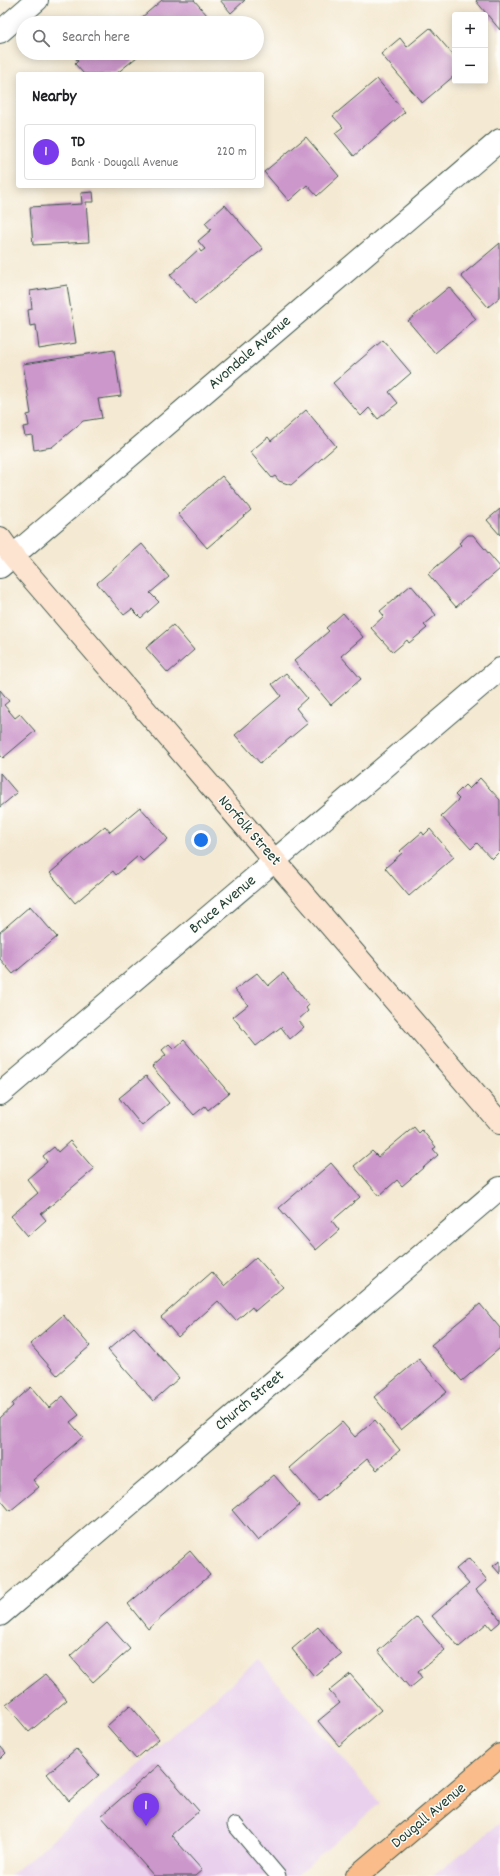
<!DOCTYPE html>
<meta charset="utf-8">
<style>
:root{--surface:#fff;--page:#f2f2f2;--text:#202124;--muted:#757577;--line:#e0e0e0;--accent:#7c3aed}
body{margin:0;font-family:Dekko,sans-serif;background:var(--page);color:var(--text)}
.controls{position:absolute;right:12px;top:12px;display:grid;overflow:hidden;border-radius:4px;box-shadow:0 2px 10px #0003}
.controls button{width:36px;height:36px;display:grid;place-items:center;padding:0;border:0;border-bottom:1px solid var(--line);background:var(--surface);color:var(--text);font:20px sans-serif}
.you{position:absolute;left:201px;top:840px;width:14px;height:14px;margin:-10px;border:3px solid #fff;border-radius:50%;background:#1a73e8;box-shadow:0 0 0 6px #1a73e833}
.badge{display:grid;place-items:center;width:26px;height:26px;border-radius:50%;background:var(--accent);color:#fff;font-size:13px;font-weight:700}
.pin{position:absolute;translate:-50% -33px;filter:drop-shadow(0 1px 2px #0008)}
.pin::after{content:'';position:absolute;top:21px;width:14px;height:12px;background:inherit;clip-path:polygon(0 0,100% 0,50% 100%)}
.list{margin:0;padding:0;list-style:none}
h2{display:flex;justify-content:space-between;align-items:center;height:52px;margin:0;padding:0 16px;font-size:17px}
h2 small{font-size:13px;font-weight:400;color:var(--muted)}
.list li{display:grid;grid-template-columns:26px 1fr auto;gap:12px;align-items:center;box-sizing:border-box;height:56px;margin:0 8px 8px;padding:0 8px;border:1px solid var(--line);border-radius:4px}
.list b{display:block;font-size:15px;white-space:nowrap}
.list p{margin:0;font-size:13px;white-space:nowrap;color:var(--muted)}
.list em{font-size:13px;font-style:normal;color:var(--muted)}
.icon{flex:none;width:22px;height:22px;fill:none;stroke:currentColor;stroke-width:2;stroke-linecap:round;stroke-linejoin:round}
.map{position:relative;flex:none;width:500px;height:1876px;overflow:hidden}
.search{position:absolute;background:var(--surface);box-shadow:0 2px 10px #0003;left:16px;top:16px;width:248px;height:44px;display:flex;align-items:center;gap:10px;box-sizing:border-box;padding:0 14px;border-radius:22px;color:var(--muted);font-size:15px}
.panel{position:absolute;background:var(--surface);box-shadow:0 2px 10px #0003;left:16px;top:72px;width:248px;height:116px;border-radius:4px}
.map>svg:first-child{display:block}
.built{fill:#e9d1ed}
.building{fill:#cc97cb}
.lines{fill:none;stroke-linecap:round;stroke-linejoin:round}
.lane-casing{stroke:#3f574c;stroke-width:17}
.street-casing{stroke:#3f574c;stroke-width:24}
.secondary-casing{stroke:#3f574c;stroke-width:24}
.primary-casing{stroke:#3f574c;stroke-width:24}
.lane{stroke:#fff;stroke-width:15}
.street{stroke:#fff;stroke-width:22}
.secondary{stroke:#fde4d0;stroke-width:22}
.primary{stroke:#f9bc8a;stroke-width:22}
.labels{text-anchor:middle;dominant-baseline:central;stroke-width:3;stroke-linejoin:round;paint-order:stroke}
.street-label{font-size:16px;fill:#1f3d34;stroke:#fdfcf7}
</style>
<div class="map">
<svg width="500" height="1876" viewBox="0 0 500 1876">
<rect width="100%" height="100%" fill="#fdfcf7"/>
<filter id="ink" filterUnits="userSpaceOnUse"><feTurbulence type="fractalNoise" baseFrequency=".025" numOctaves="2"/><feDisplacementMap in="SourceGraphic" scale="8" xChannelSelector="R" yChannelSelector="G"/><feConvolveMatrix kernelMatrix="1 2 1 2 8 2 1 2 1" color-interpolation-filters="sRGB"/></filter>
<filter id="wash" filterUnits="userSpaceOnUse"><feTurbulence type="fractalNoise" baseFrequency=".012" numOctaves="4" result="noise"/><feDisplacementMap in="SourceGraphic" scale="16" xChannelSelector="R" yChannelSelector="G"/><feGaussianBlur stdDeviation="0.9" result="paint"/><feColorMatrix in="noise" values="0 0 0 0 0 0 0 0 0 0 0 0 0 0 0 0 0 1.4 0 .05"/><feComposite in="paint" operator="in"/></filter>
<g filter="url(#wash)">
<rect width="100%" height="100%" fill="#f4e9d2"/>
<g class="built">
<path d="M258 1660 380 1803 296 1876H10Z"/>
<path d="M500 1823V1876H433Z"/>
</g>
<g id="blocks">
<g class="building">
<path d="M162 0H194L207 15 198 23H145L141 18Z"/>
<path d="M220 0H245L231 13Z"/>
<path d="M477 0H500V30L476 1Z"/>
<path d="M430 28 455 57V75L422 103 381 54 400 38 407 47Z"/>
<path d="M80 53H134L137 57 116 74H84L75 64 78 61 75 58Z"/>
<path d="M377 79 405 112 354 156 335 133 343 127 333 116Z"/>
<path d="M306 137 339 176 317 196 307 185 289 201 264 172Z"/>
<path d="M93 192 94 202H86L89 242 33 245 30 207 82 204 81 193Z"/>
<path d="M225 205 263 249 195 304 170 275 199 249 201 252 205 249 198 241 211 230 205 223Z"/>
<path d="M500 243V297L488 307 461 276Z"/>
<path d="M67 285 76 343 39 349 36 325 30 326 28 310 32 309 30 291Z"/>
<path d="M449 287 476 319 435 353 408 321Z"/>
<path d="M383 340 411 373 389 392 398 403 378 419 369 408 361 416 333 383Z"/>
<path d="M114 350 121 396 98 399 102 418 83 421 52 447 34 450 32 435 25 436 23 427 29 426 27 415 31 414 23 364Z"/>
<path d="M306 410 336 446 291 485 279 481 275 476 272 478 250 452 268 437 271 441Z"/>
<path d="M222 476 251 510 207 548 178 514Z"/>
<path d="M500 509V535L487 520Z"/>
<path d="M468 535H473L500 567V569L456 607 428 574 461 545 459 543Z"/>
<path d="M142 544 169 577 150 593 159 602 141 618 132 609 124 615 97 583Z"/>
<path d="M411 585 436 615 424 625 427 628 409 643 407 640 393 652 371 628 384 616 380 611Z"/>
<path d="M343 613 363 637 341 656 361 679 331 705 294 661 329 631 326 628Z"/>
<path d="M173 625 194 650 168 673 146 648Z"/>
<path d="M286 673 307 698 296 708 308 723 260 763 235 735 281 696 272 684Z"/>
<path d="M0 690 9 701 4 705 15 718 20 714 35 731 3 758 0 755Z"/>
<path d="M0 773 17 793 0 807Z"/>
<path d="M480 778 500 800V851L492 859 477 843 471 849 441 816 459 799 455 795 465 785 469 789Z"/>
<path d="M140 807 168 839 143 861 138 856 116 875 113 871 75 903 50 873 105 826 110 832Z"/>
<path d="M430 829 454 857 409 896 385 868 402 853 400 851 422 832 424 835Z"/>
<path d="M30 906 57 937 13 974 0 959V932Z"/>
<path d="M257 973 268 986 283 973 309 1005 306 1008 308 1011 298 1020 304 1027 290 1039 281 1027 256 1046 233 1017 248 1005 235 990Z"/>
<path d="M184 1040 229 1093 208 1110 205 1106 194 1115 152 1067 166 1055 162 1050 169 1044 174 1049Z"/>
<path d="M146 1076 169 1103 142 1126 119 1098Z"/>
<path d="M414 1127 419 1133 422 1130 436 1147 433 1149 438 1155 402 1186 397 1180 379 1196 354 1166 372 1151 378 1157Z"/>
<path d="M70 1141 94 1169 41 1214 46 1220 28 1236 11 1216 38 1193 27 1179 47 1162 43 1156 54 1147 58 1152Z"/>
<path d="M331 1163 360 1197 332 1221 339 1230 316 1250 279 1208Z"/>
<path d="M256 1257 283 1287 255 1311 252 1307 236 1321 218 1301 178 1337 161 1317 212 1272 224 1286Z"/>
<path d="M480 1304 500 1328V1348L462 1381 431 1345Z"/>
<path d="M63 1315 90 1346 57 1375 30 1344Z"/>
<path d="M134 1327 179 1378 153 1401 108 1350Z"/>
<path d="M419 1359 447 1392 401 1430 374 1397Z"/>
<path d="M31 1387 49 1408 63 1396 79 1415 70 1422 83 1437 33 1480 39 1487 10 1511 0 1499V1418L13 1406 12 1404Z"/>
<path d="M375 1420 400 1450 377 1470 367 1459 318 1501 289 1468 342 1422 355 1437Z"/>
<path d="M274 1475 300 1505 258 1541 232 1510Z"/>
<path d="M190 1551 210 1575 148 1629 128 1604Z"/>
<path d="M469 1558 487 1580 476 1590 500 1619V1622L492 1629 487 1623 459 1647 432 1616 469 1584 456 1569Z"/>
<path d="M500 1561V1574L493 1566Z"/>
<path d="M417 1617 445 1650 418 1672 422 1678 410 1688 378 1651Z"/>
<path d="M107 1623 130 1649 93 1682 70 1656Z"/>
<path d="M318 1627 341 1654 314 1676 292 1649Z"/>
<path d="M350 1674 381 1710 339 1746 318 1721 340 1703 329 1691Z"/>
<path d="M45 1675 67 1700 29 1732 6 1705Z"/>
<path d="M130 1705 159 1739 136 1759 107 1726Z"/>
<path d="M0 1746 6 1753 0 1759Z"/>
<path d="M76 1749 99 1775 69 1801 47 1774Z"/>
<path d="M159 1765 199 1811 171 1835 202 1870 195 1876H154L101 1816Z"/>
</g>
</g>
</g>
<g filter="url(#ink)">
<use href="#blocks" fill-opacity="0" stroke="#3f574c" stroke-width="1"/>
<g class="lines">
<g class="lane-casing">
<path id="lane" d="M235 1825 278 1876"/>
</g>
<g class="street-casing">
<g id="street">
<path d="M0 32 37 0"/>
<path d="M0 567 500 140"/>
<path d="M0 1094 500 669"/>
<path d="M0 1615 500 1188"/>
</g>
</g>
<g class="secondary-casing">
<path id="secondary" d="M0 538 13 556 500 1123"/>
</g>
<g class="primary-casing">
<path id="primary" d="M357 1876 500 1755"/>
</g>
<use href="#lane" class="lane"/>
<use href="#street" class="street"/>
<use href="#secondary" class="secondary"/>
<use href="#primary" class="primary"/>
</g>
</g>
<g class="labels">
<g class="street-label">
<text transform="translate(250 353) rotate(-41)">Avondale Avenue</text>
<text transform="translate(249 831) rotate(49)">Norfolk Street</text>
<text transform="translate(223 905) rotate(-40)">Bruce Avenue</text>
<text transform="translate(250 1401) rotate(-40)">Church Street</text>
<text transform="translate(429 1816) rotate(-40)">Dougall Avenue</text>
</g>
</g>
</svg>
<div class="controls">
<button>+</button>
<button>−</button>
</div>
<div class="you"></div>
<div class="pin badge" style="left:146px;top:1826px">1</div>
<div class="search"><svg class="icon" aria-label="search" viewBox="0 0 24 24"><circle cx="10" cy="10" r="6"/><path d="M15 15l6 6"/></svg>Search here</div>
<section class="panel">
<h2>Nearby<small></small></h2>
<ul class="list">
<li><span class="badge">1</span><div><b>TD</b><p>Bank · Dougall Avenue</p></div><em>220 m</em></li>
</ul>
</section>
</div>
